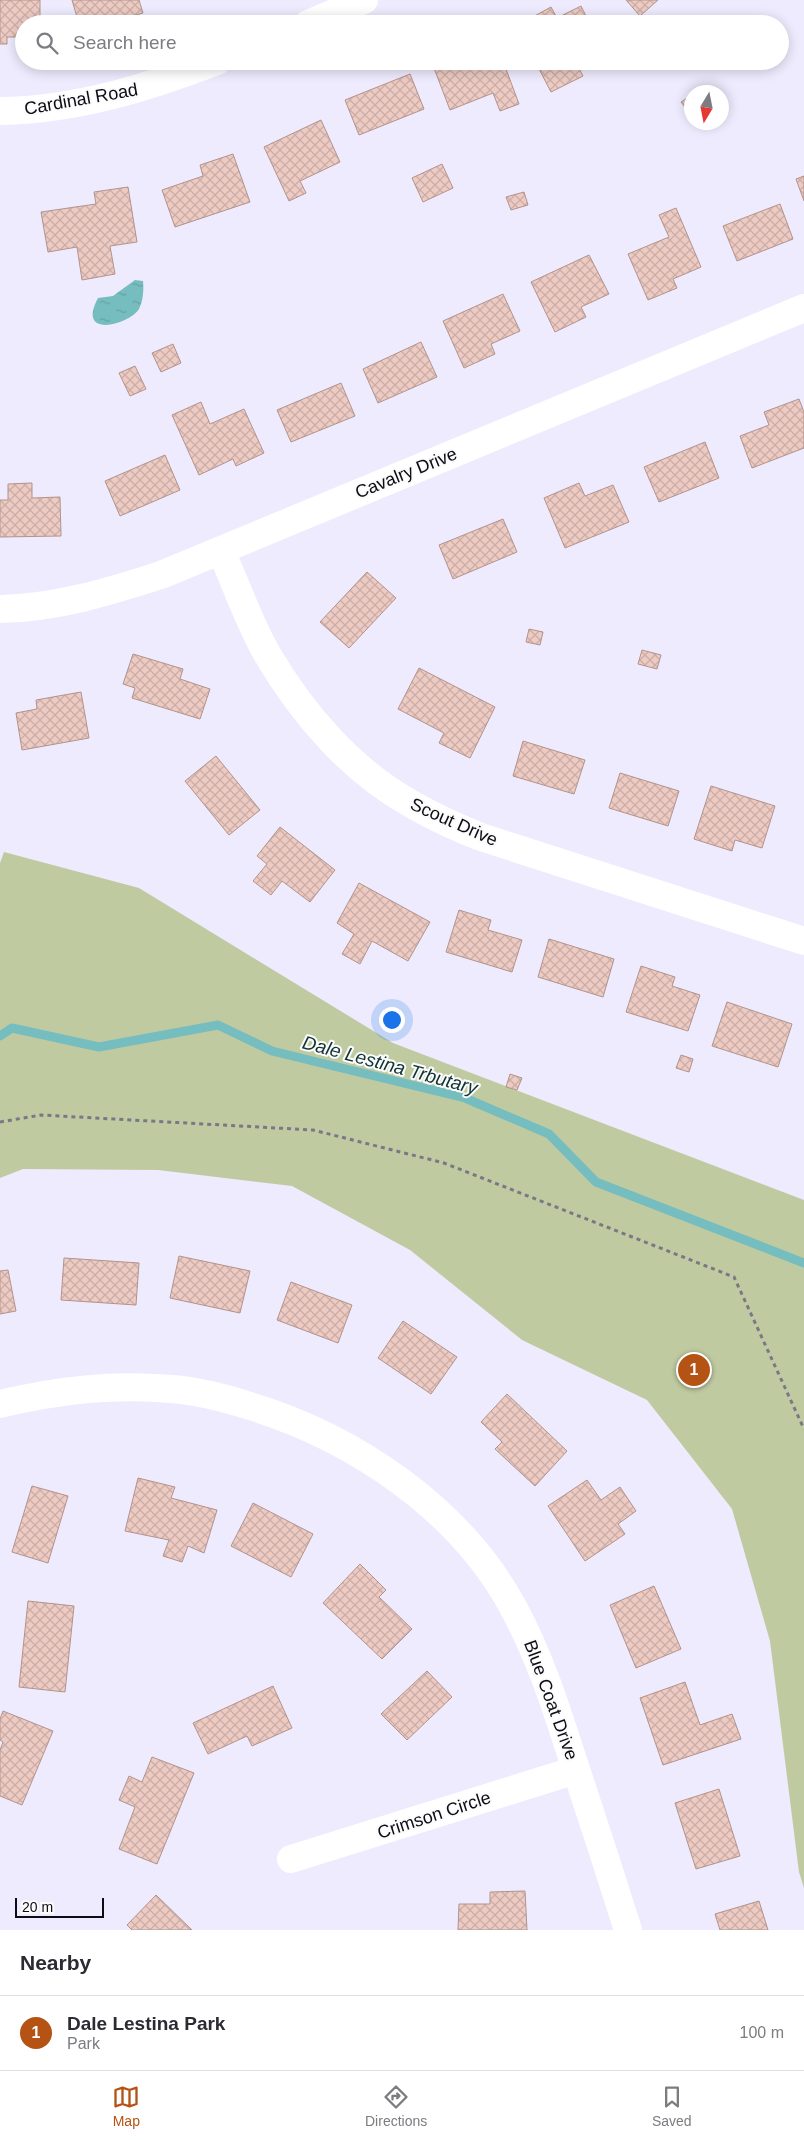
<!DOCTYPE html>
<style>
:root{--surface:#fff;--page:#f2f2f3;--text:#2b2b33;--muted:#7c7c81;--line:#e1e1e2;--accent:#b45314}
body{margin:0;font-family:Arial,sans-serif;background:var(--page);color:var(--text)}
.compass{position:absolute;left:684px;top:85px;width:45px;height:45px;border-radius:50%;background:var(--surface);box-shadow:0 2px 12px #0003;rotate:190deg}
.scale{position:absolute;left:15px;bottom:12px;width:89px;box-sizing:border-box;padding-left:5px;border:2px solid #0d0c15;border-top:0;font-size:14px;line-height:18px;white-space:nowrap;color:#0d0c15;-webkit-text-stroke:4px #fbfbfb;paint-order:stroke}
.you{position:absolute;left:391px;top:1019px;width:18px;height:18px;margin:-12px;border:4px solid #fff;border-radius:50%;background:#1a73e8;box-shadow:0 0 0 8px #1a73e833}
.badge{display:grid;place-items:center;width:32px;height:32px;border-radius:50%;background:var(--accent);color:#fff;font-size:16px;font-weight:700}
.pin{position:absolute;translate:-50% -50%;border:2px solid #fff;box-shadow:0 1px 5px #0006}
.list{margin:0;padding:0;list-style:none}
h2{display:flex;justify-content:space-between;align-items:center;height:65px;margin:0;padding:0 20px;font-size:21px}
h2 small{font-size:16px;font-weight:400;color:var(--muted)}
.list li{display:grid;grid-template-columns:32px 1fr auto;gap:15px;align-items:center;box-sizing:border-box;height:75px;padding:0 20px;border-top:1px solid var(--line)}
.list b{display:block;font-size:19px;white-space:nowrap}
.list p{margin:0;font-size:16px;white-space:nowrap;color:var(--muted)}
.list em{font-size:16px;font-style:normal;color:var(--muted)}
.icon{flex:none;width:28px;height:28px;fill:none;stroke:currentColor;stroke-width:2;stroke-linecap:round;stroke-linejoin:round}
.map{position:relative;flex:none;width:804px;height:1930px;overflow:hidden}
.search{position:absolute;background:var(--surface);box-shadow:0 2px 12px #0003;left:15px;right:15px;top:15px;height:55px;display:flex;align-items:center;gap:12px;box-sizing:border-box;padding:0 18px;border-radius:28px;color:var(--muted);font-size:19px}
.sheet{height:140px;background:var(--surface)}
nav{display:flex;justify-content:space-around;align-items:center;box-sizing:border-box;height:70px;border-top:1px solid var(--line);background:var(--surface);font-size:14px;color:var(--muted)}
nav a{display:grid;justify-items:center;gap:2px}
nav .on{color:var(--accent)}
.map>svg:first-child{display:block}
.green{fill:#c0caa1}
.water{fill:url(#water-ripples)}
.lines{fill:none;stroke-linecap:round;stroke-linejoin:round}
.stream{stroke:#76bdbf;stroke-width:9}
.building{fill:url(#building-cross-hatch);stroke:#b3938b}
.path{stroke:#7a7886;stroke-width:3;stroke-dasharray:4 4;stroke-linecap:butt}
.street{stroke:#fff;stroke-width:28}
.labels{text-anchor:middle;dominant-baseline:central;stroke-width:4;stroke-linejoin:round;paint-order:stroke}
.street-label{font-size:18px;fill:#0d0c15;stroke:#fbfbfb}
.water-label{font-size:19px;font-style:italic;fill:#103435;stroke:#fbfbfb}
</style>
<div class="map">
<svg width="804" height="1930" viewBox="0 0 804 1930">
<defs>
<pattern id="water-ripples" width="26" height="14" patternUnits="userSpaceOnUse" patternTransform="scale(1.25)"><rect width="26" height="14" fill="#76bdbf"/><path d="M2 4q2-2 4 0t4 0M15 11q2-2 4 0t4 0" fill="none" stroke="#65a1a3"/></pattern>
<pattern id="building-cross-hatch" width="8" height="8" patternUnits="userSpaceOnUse" patternTransform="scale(1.25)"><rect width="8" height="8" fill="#edcbc3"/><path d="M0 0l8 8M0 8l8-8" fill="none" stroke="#caada7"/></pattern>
</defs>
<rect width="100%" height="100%" fill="#edebfd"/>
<path class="green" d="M4 852 139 888 393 1043 804 1200V1888L799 1872 770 1641 732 1509 647 1400 522 1340 410 1250 292 1186 158 1170 23 1169 0 1178V863Z"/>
<path class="water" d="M135 280 143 281C144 290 143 301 139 309 129 325 76 339 98 298L113 296Z"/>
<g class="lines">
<path class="stream" d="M0 1036 12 1028 99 1047 218 1025 272 1051 465 1098 549 1134 596 1182 804 1263"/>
</g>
<g class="building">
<path d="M0 0H40V24H24V37H7V44H0Z"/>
<path d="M72 0H139L143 13 105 24H79Z"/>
<path d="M626 0H658L640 16Z"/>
<path d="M581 6 590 24H520L551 7 557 18Z"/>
<path d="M453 61H503L519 104 500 111 493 93 450 110 434 68Z"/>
<path d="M535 61H575L583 76 551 92Z"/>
<path d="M410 74 424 109 359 135 345 100Z"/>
<path d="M692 95V115H691L681 102Z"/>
<path d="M321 120 340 162 300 181 306 193 289 201 264 147Z"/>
<path d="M233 154 250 202 175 227 162 190 203 176 200 165Z"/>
<path d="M442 164 453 188 423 202 412 178Z"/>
<path d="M804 176V201L796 179Z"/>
<path d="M128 187 137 242 110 246 115 274 82 280 77 247 48 252 41 212 96 204 94 192Z"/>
<path d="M524 192 528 205 511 210 506 197Z"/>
<path d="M780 204 793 239 737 261 723 226Z"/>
<path d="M676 208 701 267 673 279 677 288 648 300 628 254 669 237 659 215Z"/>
<path d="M589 255 609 294 581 307 586 317 555 332 531 282Z"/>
<path d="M503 294 520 331 491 344 495 354 464 368 443 321Z"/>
<path d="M421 342 437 377 378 403 363 369Z"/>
<path d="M173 344 181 363 161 372 152 353Z"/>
<path d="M135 366 146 389 130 396 119 373Z"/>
<path d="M341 383 355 416 291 442 277 410Z"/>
<path d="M799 399 804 412V448L752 468 740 436 769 425 764 412Z"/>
<path d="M201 402 210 424 244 409 264 453 236 466 233 459 199 475 172 415Z"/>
<path d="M705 442 719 478 659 502 644 467Z"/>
<path d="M165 455 180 490 120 516 105 481Z"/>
<path d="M32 483V498L60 497 61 536 0 537V500H8V484Z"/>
<path d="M579 483 585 496 613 485 629 522 565 548 544 498Z"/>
<path d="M503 519 517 552 453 579 439 545Z"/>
<path d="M367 572 396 598 349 648 320 622Z"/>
<path d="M529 629 543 632 540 645 526 642Z"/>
<path d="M642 650 661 655 657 669 638 664Z"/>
<path d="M133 654 183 669 180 679 210 689 200 719 132 698 135 688 123 684Z"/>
<path d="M419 668 495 707 470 758 439 743 444 733 398 709Z"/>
<path d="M81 692 89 738 22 750 16 713 37 709 36 700Z"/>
<path d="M523 741 585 760 574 794 513 776Z"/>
<path d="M216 756 260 810 229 835 185 781Z"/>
<path d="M620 773 679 791 668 826 609 808Z"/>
<path d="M711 786 775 806 762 848 735 840 732 851 694 839Z"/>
<path d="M280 827 335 870 310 902 282 881 271 895 253 881 267 864 257 856Z"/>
<path d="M359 883 430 922 408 961 372 941 360 964 342 954 354 934 337 923Z"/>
<path d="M459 910 491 920 488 930 522 940 512 972 446 952Z"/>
<path d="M549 939 614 959 603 997 538 977Z"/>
<path d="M641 966 675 977 672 986 700 995 688 1031 626 1012Z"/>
<path d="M727 1002 792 1024 778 1067 712 1046Z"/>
<path d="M681 1055 693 1059 689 1072 676 1068Z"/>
<path d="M510 1074 522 1078 517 1090 506 1087Z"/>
<path d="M179 1256 250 1271 240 1313 170 1298Z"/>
<path d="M64 1258 139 1263 136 1305 61 1300Z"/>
<path d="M8 1270 16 1311 0 1314V1271Z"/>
<path d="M291 1282 352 1305 338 1343 277 1320Z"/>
<path d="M403 1321 457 1357 431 1394 378 1358Z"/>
<path d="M507 1394 567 1451 535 1486 495 1449 502 1442 481 1422Z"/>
<path d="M138 1478 175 1487 171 1498 217 1510 204 1553 188 1546 182 1562 163 1556 169 1540 125 1531Z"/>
<path d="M587 1480 601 1500 620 1487 636 1511 618 1524 625 1534 585 1561 548 1506Z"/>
<path d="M32 1486 68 1496 48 1563 12 1552Z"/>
<path d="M253 1503 313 1534 291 1577 231 1546Z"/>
<path d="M360 1564 386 1590 379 1597 412 1629 382 1659 323 1603Z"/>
<path d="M654 1586 681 1649 636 1668 610 1605Z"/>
<path d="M28 1601 74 1606 65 1692 19 1687Z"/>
<path d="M427 1671 452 1697 407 1740 381 1714Z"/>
<path d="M685 1682 700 1725 732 1714 741 1739 663 1765 640 1698Z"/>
<path d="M273 1686 292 1728 252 1746 247 1736 208 1754 193 1723Z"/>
<path d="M3 1711 53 1731 22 1805 0 1796V1750L3 1742 0 1740V1719Z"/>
<path d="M152 1757 194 1773 157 1864 119 1849 135 1807 119 1800 129 1776 142 1782Z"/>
<path d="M719 1789 740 1856 696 1869 675 1803Z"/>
<path d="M525 1891 527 1930H458L459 1904H490V1892Z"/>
<path d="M156 1895 192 1930H132L127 1925Z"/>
<path d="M759 1901 768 1930H720L715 1914Z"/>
</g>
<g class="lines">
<path class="path" d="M0 1122 41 1115 313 1130 444 1163 734 1277 804 1429"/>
<g class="street">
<path d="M308 24 364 0"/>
<path d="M0 111C75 110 147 88 217 61"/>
<path d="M221 551C236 584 248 620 266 652 302 714 352 772 415 806 436 818 458 828 481 837L804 941"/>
<path d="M0 609C56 608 108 592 161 575L804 308"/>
<path d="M0 1404C59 1390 112 1384 172 1389 199 1391 225 1398 250 1406 355 1438 460 1509 513 1607 538 1653 554 1701 570 1751 590 1811 609 1870 628 1930"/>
<path d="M291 1859 576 1770"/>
</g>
</g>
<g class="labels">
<g class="street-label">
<text transform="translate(81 99) rotate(-10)">Cardinal Road</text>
<text transform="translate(406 473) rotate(-22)">Cavalry Drive</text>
<text transform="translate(454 822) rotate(24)">Scout Drive</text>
<text transform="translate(551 1700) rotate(70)">Blue Coat Drive</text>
<text transform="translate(434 1815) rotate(-18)">Crimson Circle</text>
</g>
<g class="water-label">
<text transform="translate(390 1065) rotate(15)">Dale Lestina Trbutary</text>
</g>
</g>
</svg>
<svg class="compass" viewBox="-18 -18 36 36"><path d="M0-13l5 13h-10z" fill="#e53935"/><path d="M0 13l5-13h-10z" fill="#7c7c81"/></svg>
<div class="scale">20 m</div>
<div class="you"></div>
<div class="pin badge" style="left:694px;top:1370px">1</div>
<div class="search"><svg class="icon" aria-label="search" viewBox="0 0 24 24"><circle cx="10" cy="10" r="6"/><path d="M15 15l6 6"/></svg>Search here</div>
</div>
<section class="sheet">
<h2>Nearby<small></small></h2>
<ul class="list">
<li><span class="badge">1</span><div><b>Dale Lestina Park</b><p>Park</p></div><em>100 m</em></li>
</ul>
</section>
<nav>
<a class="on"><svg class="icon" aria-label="map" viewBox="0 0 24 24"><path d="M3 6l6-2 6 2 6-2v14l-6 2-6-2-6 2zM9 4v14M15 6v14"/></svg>Map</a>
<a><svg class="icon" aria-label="directions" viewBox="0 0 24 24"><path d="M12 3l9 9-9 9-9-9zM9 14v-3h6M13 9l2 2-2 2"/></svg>Directions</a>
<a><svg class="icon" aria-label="saved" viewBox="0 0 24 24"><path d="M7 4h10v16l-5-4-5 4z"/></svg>Saved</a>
</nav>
